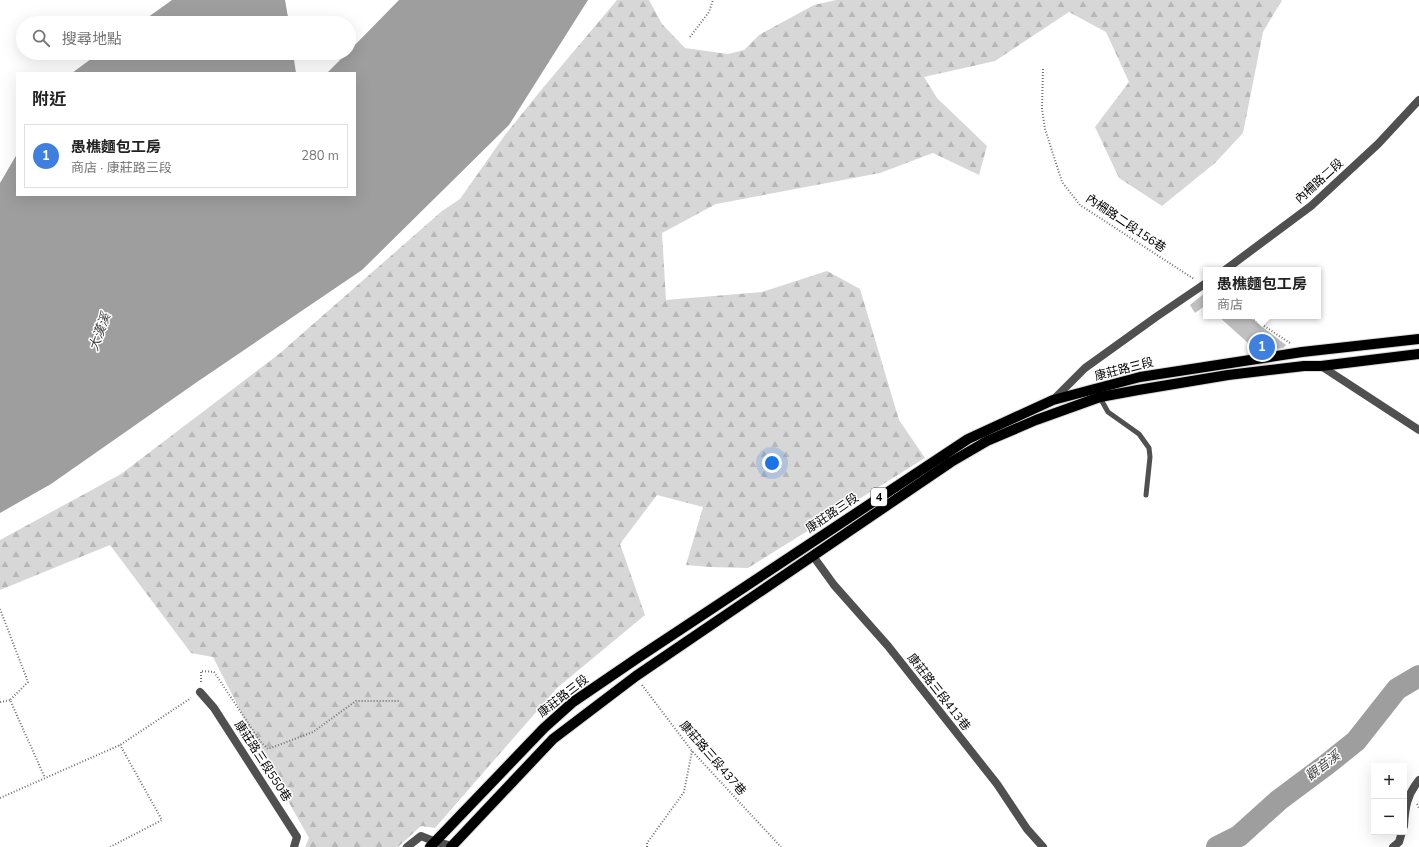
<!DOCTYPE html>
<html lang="zh-TW">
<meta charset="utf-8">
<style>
:root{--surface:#fff;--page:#f2f2f2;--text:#222;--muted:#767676;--line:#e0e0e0;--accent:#000}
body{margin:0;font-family:"Nunito Sans","Noto Sans TC",sans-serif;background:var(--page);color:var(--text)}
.controls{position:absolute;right:12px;bottom:12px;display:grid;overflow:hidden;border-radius:0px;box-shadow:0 4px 16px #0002}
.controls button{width:36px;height:36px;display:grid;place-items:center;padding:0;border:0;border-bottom:1px solid var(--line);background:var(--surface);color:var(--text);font:20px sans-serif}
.you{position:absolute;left:772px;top:463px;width:14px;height:14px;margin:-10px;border:3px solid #fff;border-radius:50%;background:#1a73e8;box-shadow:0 0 0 6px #1a73e833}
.badge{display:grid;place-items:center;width:26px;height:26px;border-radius:50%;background:var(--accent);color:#fff;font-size:13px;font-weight:700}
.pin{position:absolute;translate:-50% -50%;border:2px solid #fff;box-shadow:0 1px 4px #0006}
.popup{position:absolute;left:1203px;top:267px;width:118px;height:52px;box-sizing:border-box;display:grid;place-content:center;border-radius:0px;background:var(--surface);filter:drop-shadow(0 1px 3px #0005);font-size:13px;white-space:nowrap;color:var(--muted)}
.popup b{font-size:15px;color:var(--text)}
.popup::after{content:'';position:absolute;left:50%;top:100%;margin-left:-8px;border:8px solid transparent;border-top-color:var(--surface)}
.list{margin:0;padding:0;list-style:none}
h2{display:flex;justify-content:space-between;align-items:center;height:52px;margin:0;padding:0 16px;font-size:17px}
h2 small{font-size:13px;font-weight:400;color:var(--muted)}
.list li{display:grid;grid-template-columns:26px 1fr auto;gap:12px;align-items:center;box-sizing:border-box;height:64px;margin:0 8px 8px;padding:0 8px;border:1px solid var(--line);border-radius:0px}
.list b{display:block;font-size:15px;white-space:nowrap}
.list p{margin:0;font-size:13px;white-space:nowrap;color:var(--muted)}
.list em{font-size:13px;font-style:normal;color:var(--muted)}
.icon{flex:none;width:22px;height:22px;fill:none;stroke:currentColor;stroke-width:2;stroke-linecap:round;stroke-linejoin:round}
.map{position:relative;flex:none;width:1419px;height:847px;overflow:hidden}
.search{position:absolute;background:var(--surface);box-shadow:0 4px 16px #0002;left:16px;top:16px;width:340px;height:44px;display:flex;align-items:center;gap:10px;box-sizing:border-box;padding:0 14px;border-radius:22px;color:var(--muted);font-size:15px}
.panel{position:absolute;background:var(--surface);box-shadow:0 4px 16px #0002;left:16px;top:72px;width:340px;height:124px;border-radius:0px}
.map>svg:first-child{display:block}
.forest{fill:url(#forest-firs)}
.water{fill:#9e9e9e}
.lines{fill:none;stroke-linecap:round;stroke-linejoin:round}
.river{stroke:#9e9e9e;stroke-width:22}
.building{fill:#c0c0c0}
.primary-casing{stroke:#dbdbdb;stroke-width:12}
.path{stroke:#727272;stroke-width:2;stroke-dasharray:1 2;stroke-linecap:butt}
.lane{stroke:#505050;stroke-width:5}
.street{stroke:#505050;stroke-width:8}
.primary{stroke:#000;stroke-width:10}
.labels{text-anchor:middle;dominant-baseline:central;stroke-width:3;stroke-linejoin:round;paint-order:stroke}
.shield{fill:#fff;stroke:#4c4c4c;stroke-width:1}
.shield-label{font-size:11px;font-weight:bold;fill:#000}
.street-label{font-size:12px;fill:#000;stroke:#fff}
.water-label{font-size:13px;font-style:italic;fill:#3f3f3f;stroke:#fff}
</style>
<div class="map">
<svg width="1419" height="847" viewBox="0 0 1419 847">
<defs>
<pattern id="forest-firs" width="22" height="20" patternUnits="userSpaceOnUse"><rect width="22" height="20" fill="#d7d7d7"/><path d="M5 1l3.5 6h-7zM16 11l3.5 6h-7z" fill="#b7b7b7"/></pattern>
</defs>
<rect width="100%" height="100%" fill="#fff"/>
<path class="forest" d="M617 0H649L662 24 685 48 728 54 744 50 759 35 814 5 836 0H1282L1263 32 1243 133 1215 163 1162 206 1119 178 1095 127 1129 82 1106 32 1069 12 995 61 924 77 937 98 987 146 979 175 933 153 880 173 716 204 662 233 666 300 762 292 827 271 860 289 899 420 925 458 748 568 710 567 686 565 703 507 657 495 620 544 645 615 557 688 435 828 421 826 398 847H305L309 838 271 771 213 657 191 653 110 545 0 590V540L121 474 279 354 442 211 460 199 505 135 542 89Z"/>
<g class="water">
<path d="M172 0H285L289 23H140Z"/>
<path d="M399 0H588L509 125 362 270 197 382 51 484 0 513V183L17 154V195H355V73H327L347 53H349V51Z"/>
<path d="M99 53H293L296 73H72Z"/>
</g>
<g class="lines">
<path class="river" d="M1217 847 1239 836 1279 800 1326 765 1356 741 1397 689 1419 676"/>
</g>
<g class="building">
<path d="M1206 292V305L1195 313 1190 305Z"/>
<path d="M1218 316H1248L1286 345 1283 348 1276 349 1268 344 1262 352H1258Z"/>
</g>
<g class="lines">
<g class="primary-casing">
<g id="primary">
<path d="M430 847 544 728 573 702 639 657 968 439 1053 400 1140 377 1302 352 1419 339"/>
<path d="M451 847 553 739 636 676 951 462 987 441 1036 420 1100 397 1138 390 1228 375 1304 366H1321L1419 354"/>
</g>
</g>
<g class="path">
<path d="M690 37 709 12 713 0"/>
<path d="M1043 69 1042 109 1045 129 1062 182 1080 205 1194 279"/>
<path d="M1249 316 1290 343"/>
<path d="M0 609 28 682 10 700 45 778"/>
<path d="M201 682V671L214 672 260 741 268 749 313 732 356 701H399"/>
<path d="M642 685 692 751 781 847"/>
<path d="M0 702 10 700"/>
<path d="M0 798 120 745 191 698"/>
<path d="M1417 804 1419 808"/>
<path d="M110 847 162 820 120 745"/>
<path d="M647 847V843L684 792 692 751"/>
</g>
<path class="lane" d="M1099 396 1108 412 1139 434 1149 448 1150 457 1146 495"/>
<g class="street">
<path d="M1225 270 1311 206 1378 144 1419 100"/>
<path d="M1321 366 1419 430"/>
<path d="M1053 400 1085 368 1156 317 1206 283"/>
<path d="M813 556 834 585 888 646 997 784 1027 829 1043 847"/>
<path d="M200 692 214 708 297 837 294 847"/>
<path d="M1404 826C1405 807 1407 795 1419 780"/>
<path d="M407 847 421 836 436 842 452 846"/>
<path d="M1393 847 1399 842 1402 832"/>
</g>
<use href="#primary" class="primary"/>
</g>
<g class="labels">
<rect class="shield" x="871" y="488" width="16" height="18" rx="3"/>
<g class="shield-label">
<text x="879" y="497">4</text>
</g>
<g class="street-label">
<text transform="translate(1319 181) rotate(-42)">內柵路二段</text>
<text transform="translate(1126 223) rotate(34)">內柵路二段156巷</text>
<text transform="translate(1124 369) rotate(-14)">康莊路三段</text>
<text transform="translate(832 513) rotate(-34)">康莊路三段</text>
<text transform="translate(939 692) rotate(52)">康莊路三段413巷</text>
<text transform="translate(563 696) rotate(-38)">康莊路三段</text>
<text transform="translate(713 758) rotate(49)">康莊路三段437巷</text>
<text transform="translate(263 761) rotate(57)">康莊路三段550巷</text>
</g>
<g class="water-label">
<text transform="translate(100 332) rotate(-70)">大漢溪</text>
<text transform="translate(1323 766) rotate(-37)">觀音溪</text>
</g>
</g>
</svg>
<div class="controls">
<button>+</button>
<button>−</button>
</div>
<div class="you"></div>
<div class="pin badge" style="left:1262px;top:347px;background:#3f7fe0">1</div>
<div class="popup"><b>愚樵麵包工房</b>商店</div>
<div class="search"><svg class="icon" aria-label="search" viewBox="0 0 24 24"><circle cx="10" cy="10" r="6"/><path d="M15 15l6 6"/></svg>搜尋地點</div>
<section class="panel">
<h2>附近<small></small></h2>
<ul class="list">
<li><span class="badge" style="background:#3f7fe0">1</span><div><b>愚樵麵包工房</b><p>商店 · 康莊路三段</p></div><em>280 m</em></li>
</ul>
</section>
</div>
